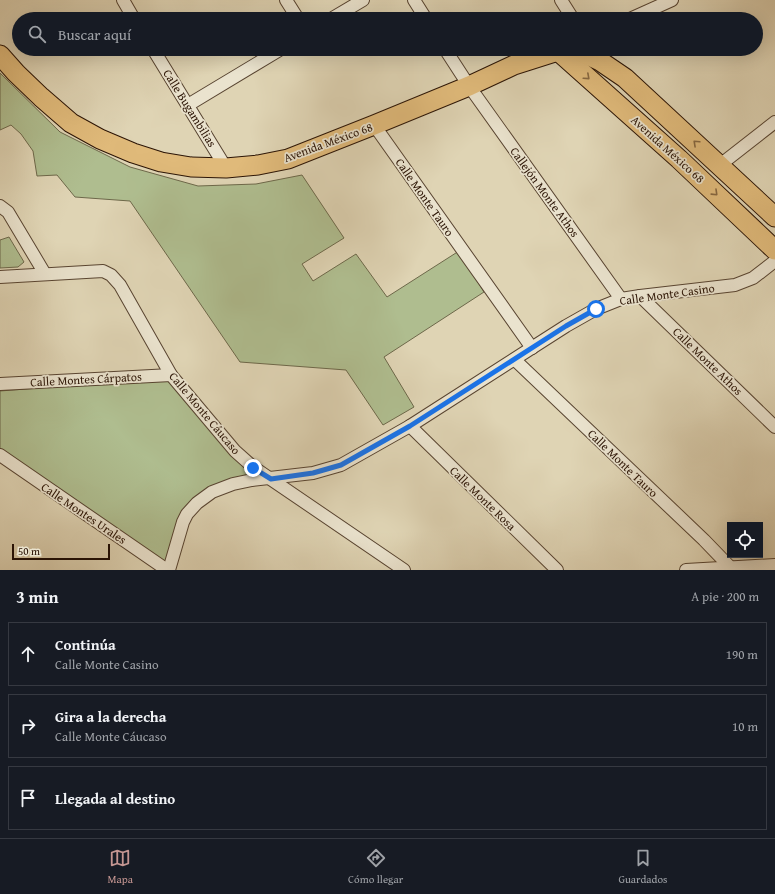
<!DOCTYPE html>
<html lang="es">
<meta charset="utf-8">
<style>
:root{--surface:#171b24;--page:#242831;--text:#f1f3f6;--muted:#9ea1a6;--line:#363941;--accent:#c59692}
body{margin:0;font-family:"Gentium Book Plus",serif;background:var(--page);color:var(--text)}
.controls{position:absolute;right:12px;bottom:12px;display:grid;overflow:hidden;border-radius:0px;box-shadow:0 4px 16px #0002}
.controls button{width:36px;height:36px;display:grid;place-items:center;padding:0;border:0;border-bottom:1px solid var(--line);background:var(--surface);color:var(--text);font:20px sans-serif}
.scale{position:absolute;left:12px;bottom:10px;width:98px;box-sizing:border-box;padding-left:4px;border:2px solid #2b1405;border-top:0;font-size:11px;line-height:14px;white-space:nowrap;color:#2b1405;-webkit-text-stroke:3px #eae3ce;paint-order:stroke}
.stop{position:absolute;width:12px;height:12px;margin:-9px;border:3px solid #1a73e8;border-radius:50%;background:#fff}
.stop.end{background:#1a73e8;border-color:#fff;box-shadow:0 1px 4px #0008}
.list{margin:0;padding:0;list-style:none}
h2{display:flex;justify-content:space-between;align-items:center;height:52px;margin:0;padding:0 16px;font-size:17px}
h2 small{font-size:13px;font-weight:400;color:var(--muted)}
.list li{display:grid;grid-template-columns:26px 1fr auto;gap:12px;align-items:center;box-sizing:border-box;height:64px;margin:0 8px 8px;padding:0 8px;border:1px solid var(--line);border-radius:0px}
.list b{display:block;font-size:15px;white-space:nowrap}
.list p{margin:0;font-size:13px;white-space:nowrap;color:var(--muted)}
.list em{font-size:13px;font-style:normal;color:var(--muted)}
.icon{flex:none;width:22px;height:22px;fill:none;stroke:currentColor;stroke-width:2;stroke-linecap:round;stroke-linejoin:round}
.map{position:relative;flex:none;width:775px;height:570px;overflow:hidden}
.search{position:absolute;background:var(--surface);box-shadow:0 4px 16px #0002;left:12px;right:12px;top:12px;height:44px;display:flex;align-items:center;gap:10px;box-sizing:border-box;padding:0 14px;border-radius:22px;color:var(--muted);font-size:15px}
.sheet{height:268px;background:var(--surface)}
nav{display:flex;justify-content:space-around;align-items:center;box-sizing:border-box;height:56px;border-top:1px solid var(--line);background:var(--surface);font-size:11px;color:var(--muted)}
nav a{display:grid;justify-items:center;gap:2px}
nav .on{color:var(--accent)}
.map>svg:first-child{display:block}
.green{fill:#afbd8f;stroke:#6d684a}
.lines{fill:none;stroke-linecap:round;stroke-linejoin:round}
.street-casing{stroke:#584431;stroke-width:14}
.primary-casing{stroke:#2b1405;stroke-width:21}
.street{stroke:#eae3ce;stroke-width:12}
.primary{stroke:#e0ba7a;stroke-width:19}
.oneway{stroke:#866740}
.route{stroke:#1a73e8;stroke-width:5}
.labels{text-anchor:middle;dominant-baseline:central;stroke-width:3.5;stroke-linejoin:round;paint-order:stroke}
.street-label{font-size:12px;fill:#2b1405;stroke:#eae3ce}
</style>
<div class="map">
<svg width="775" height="570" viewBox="0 0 775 570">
<rect width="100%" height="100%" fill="#dfd4b4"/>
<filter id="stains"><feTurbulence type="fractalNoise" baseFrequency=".005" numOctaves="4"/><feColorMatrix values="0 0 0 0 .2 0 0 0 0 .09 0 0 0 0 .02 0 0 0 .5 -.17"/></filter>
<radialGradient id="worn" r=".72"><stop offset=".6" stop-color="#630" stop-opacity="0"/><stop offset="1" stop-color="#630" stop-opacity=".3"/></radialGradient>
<g class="green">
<path d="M0 73 60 132 130 167 198 186 256 184 302 175 344 238 302 264 313 281 356 254 387 297 459 251 484 292 384 357 414 407 383 425 346 370 240 362 130 201 75 197 57 175 37 176 33 151 21 134 11 125 0 130Z"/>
<path d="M9 237 24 262 18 267 0 268V240Z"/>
<path d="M178 377 262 479 202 498 183 526 172 568 0 454V391Z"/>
</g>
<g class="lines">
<g class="street-casing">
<g id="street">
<path d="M123 0 134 19"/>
<path d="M286 0 298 19"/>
<path d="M414 0 426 19"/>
<path d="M561 0 573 19"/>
<path d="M331 19 363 0"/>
<path d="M630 19 672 0"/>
<path d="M153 49 226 168"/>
<path d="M445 49 469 86 621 299"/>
<path d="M188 105 281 49"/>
<path d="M374 125 532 348"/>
<path d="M720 165 775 122"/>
<path d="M0 206 8 212 45 274"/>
<path d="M0 277 103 271 111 275 120 285 171 375 235 451 253 467 404 570"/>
<path d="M640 296 775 427"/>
<path d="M515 360 704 540 731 568"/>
<path d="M0 384 171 375"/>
<path d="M410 426 557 570"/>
<path d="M0 455 167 570"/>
<path d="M169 570 183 522 187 514 197 503 212 492 233 484 252 480 313 473 341 465 410 426 566 326 596 309 621 299 640 296 735 285 753 278 775 261"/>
<path d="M686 570 775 565"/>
</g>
</g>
<g class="primary-casing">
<g id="primary">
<path d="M558 51 679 159 775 250"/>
<path d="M0 55 16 73 41 97 71 123 100 139 133 153 161 162 191 167 226 168 258 165 288 159 374 125 469 86 514 65 558 51 577 50 600 61 625 78 775 217"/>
</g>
</g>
<use href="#street" class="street"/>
<use href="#primary" class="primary"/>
</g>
<defs><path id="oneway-chevron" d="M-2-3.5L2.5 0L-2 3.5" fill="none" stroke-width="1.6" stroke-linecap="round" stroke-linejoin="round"/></defs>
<g class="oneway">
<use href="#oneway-chevron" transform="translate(587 77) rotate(42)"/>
<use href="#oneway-chevron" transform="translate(696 143) rotate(-137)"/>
<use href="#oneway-chevron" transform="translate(715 193) rotate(44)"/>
</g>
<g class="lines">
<path class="route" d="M253 468 271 479 313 473 341 465 410 426 566 326 596 309"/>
</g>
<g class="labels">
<g class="street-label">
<text transform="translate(190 108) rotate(58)">Calle Bugambilias</text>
<text transform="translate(328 142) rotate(-20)">Avenida México 68</text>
<text transform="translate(668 149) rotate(42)">Avenida México 68</text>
<text transform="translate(545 192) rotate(54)">Callejón Monte Athos</text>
<text transform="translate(425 197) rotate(55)">Calle Monte Tauro</text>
<text transform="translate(667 294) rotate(-8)">Calle Monte Casino</text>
<text transform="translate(708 361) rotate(44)">Calle Monte Athos</text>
<text transform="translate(86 379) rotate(-3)">Calle Montes Cárpatos</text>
<text transform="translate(205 413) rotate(50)">Calle Monte Cáucaso</text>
<text transform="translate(623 463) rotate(44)">Calle Monte Tauro</text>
<text transform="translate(483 498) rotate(44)">Calle Monte Rosa</text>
<text transform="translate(84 513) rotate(34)">Calle Montes Urales</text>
</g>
</g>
<rect width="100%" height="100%" filter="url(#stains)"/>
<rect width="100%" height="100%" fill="url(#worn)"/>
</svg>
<div class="controls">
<button><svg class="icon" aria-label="locate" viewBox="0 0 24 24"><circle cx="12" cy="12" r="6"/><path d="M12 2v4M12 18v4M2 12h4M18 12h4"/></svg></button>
</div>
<div class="scale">50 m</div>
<div class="stop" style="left:596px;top:309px"></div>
<div class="stop end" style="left:253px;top:468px"></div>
<div class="search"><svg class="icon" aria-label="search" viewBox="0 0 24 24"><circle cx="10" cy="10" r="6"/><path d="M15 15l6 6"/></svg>Buscar aquí</div>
</div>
<section class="sheet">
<h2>3 min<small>A pie · 200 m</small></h2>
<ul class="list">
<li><svg class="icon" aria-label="ahead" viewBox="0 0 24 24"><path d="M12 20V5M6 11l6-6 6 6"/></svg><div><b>Continúa</b><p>Calle Monte Casino</p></div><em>190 m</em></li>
<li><svg class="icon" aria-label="right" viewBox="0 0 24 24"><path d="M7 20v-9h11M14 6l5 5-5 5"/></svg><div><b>Gira a la derecha</b><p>Calle Monte Cáucaso</p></div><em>10 m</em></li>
<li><svg class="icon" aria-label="arrive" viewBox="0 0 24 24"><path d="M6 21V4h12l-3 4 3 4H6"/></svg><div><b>Llegada al destino</b></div></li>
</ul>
</section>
<nav>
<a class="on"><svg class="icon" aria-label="map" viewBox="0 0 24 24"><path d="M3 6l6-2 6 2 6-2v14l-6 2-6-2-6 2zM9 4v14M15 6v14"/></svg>Mapa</a>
<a><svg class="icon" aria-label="directions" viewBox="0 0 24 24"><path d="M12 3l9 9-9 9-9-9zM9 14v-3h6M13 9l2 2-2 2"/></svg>Cómo llegar</a>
<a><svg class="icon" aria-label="saved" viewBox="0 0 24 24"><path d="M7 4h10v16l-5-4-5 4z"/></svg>Guardados</a>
</nav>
